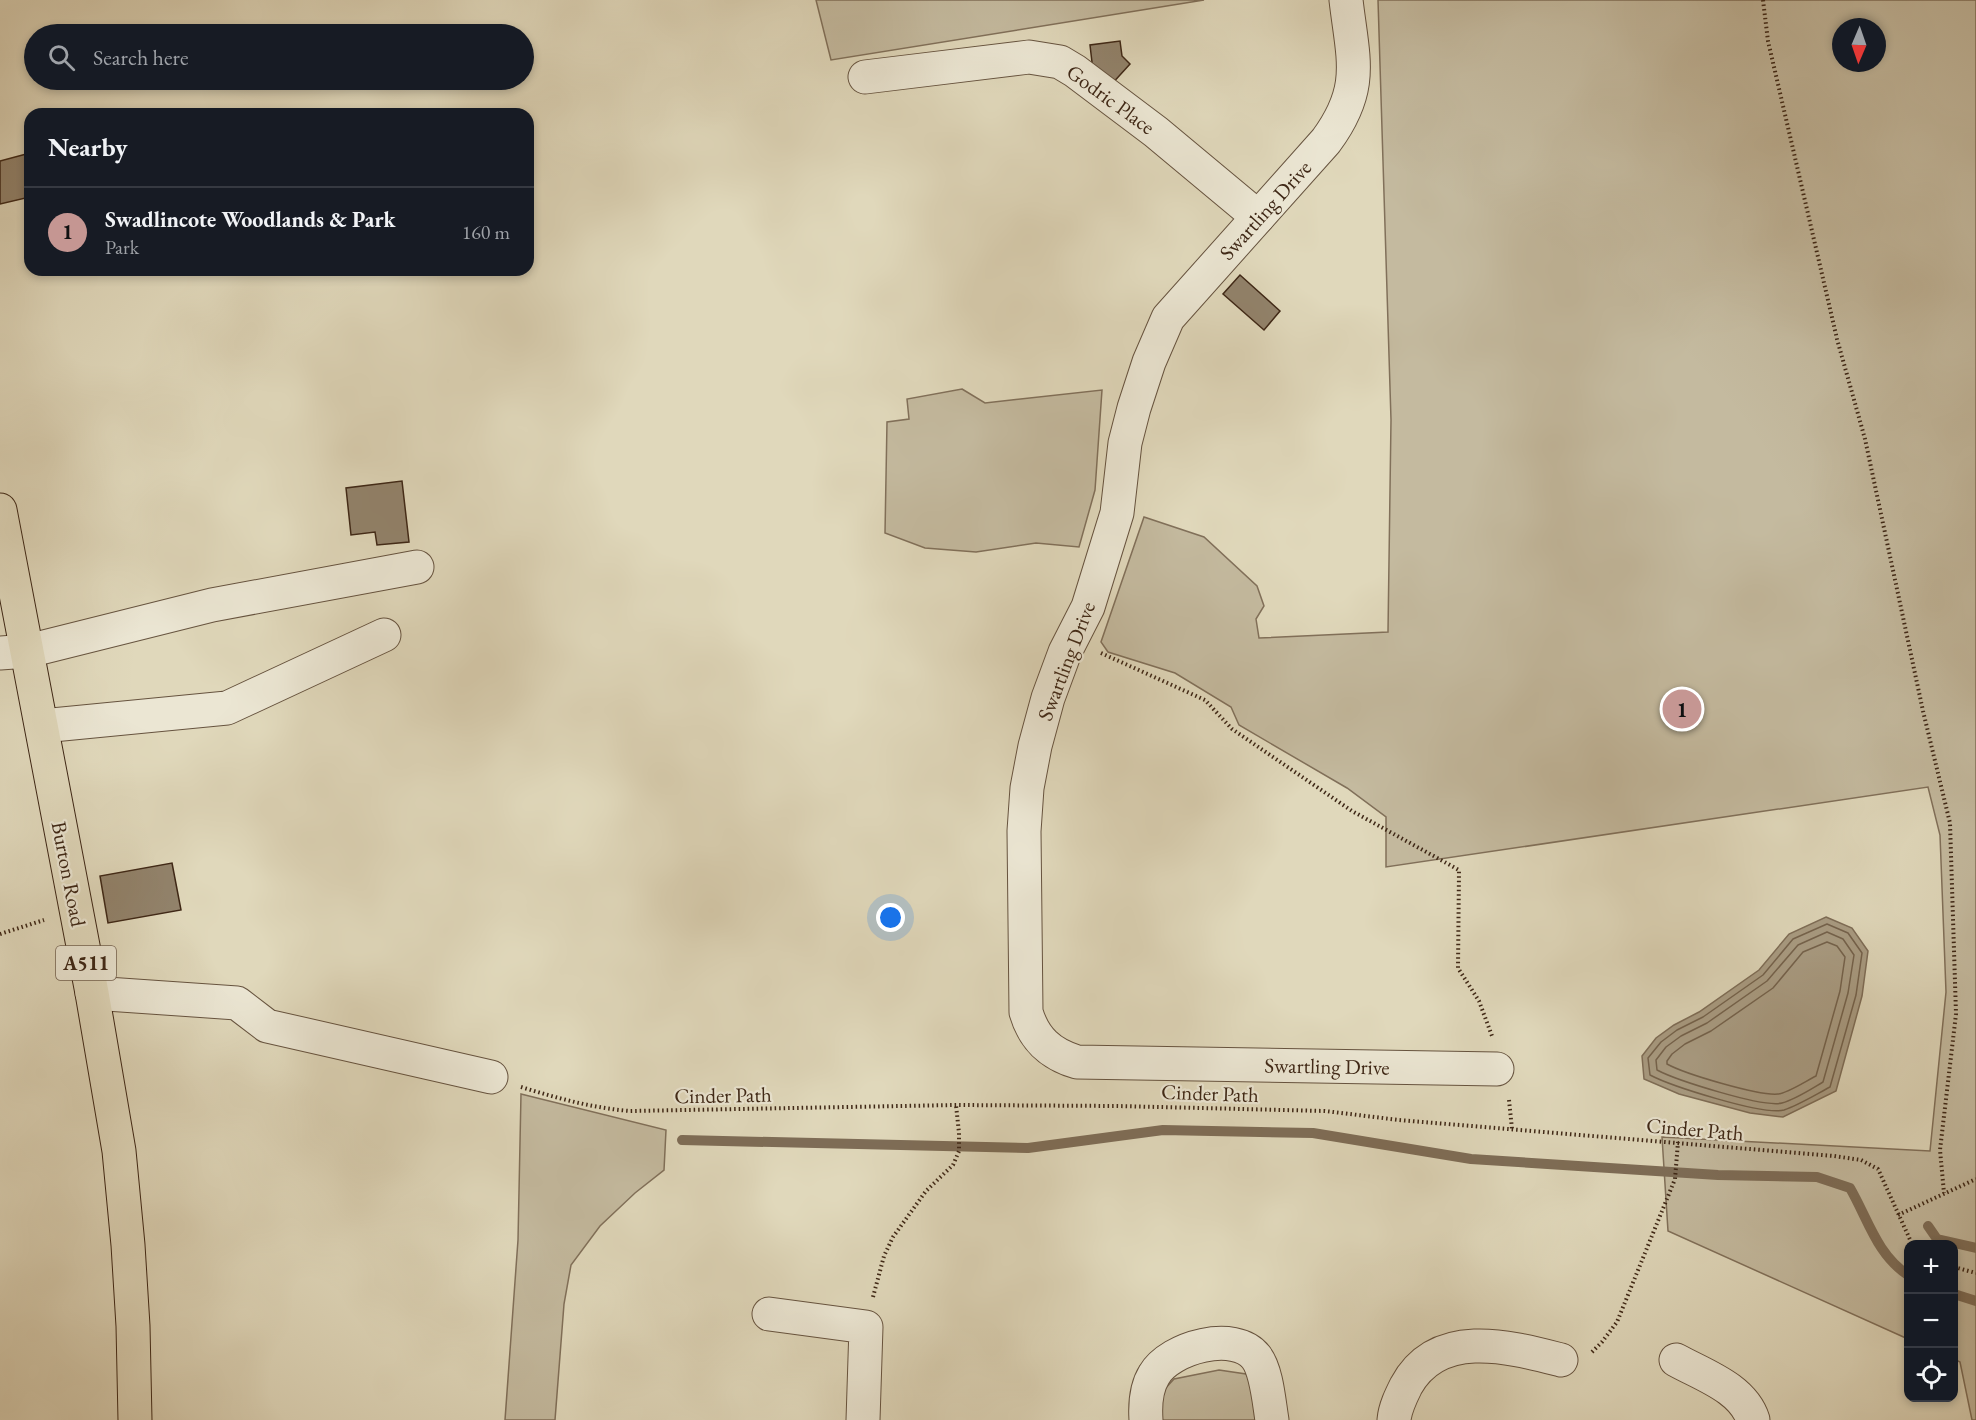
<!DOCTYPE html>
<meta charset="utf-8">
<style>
:root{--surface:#171b24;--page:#20242c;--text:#f1f3f6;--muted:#9ea1a6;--line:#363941;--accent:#c59692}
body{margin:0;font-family:"EB Garamond",serif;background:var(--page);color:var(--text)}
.controls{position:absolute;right:18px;bottom:18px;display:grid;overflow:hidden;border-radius:12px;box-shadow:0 3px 9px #0003}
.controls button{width:54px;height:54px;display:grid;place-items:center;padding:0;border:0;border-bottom:2px solid var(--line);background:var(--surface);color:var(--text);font:30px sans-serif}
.compass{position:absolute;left:1832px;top:18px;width:54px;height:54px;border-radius:50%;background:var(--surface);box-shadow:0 3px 9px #0003;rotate:182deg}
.you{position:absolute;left:891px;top:918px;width:21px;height:21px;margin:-15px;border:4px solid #fff;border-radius:50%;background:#1a73e8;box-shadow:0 0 0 9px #1a73e833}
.badge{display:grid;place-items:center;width:39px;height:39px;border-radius:50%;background:var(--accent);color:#111;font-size:20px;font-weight:700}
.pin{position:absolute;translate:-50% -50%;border:3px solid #fff;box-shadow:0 2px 6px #0006}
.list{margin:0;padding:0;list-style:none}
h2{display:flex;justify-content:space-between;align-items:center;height:78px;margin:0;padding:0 24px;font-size:26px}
h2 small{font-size:20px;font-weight:400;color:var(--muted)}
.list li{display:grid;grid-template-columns:39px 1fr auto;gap:18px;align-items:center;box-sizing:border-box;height:90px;padding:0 24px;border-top:2px solid var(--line)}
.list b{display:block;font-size:22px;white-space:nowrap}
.list p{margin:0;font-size:20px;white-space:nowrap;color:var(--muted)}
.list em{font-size:20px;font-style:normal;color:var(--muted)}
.icon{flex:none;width:33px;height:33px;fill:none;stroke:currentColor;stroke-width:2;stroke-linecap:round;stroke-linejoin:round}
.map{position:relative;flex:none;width:1976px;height:1420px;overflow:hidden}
.search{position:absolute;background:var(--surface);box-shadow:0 3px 9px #0003;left:24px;top:24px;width:510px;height:66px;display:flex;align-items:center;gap:15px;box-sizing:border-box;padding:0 21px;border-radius:33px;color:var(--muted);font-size:22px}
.panel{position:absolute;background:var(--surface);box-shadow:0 3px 9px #0003;left:24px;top:108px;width:510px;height:168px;border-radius:18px}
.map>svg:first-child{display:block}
.green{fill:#c4ba9f;stroke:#81705a;stroke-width:1.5;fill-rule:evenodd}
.water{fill:#a99c83;stroke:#7e6d57;stroke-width:1.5}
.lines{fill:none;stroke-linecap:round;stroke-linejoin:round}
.shore{stroke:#74624c;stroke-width:1.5}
.stream{stroke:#7e6d57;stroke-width:10}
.building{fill:#92836c;stroke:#3e2716;stroke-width:1.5}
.minor-casing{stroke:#66533f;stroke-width:35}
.highway-casing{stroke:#3e2716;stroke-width:35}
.path{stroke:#3e2716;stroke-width:4;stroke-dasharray:1.5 3;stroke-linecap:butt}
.minor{stroke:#ebe6d3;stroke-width:33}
.highway{stroke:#e0d8bb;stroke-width:33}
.labels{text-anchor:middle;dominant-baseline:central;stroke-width:4.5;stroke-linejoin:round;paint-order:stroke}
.shield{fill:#ebe6d3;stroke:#72604f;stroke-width:1.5}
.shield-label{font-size:20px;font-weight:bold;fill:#3e2716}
.street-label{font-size:21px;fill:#3e2716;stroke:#ebe6d3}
</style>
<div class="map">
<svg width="1976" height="1420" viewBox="0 0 1976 1420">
<rect width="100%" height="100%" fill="#e0d8bb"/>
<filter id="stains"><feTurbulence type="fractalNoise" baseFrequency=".00333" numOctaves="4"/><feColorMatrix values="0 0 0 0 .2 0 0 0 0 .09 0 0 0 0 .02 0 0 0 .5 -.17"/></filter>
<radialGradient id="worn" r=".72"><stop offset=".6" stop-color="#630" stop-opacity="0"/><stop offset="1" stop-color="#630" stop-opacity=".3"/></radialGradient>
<g class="green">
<path d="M816 0H1204L831 60Z"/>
<path d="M1378 0H1976V1420H1972L1960 1362 1954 1359V1244H1908V1339L1668 1231 1662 1137 1930 1151 1946 992 1940 835 1928 787 1386 867V817L1347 788 1239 725 1231 707 1175 673 1108 652 1101 642 1144 517 1204 537 1257 586 1264 606 1256 619 1259 638 1388 632 1391 420ZM1841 27H1877V63H1841Z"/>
<path d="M962 389 985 403 1102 390 1095 490 1079 547 1036 543 976 552 925 548 885 533 887 422 909 419 907 399Z"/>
<path d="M521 1094 666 1130 664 1170 635 1193 600 1226 571 1265 564 1304 555 1420H505L518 1240Z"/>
<path d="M1219 1370 1246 1374 1255 1388 1262 1420H1159L1163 1391 1174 1379Z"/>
</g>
<path class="water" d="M1826 917 1852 928 1868 951 1862 996 1836 1091 1783 1117 1750 1113 1679 1094 1644 1079 1642 1056 1656 1038 1674 1025 1699 1012 1759 970 1789 934Z"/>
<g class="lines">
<g class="shore">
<path d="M1827 924 1848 933 1862 953 1856 995 1830 1087C1815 1095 1799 1105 1784 1110 1764 1116 1671 1086 1650 1075L1648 1058 1661 1042 1677 1030 1703 1017 1763 975 1793 939Z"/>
<path d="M1827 932 1843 939 1854 955 1848 993 1823 1082C1811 1089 1796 1099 1782 1103 1763 1108 1676 1080 1657 1070L1656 1060 1666 1047 1681 1036 1707 1023 1767 981 1798 945Z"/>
<path d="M1827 942 1837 946 1845 957 1840 991 1816 1076C1806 1081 1788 1093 1778 1094 1759 1096 1685 1074 1667 1064V1061L1672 1054 1685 1044 1711 1031 1773 988 1803 952Z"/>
</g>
<g class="stream">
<path d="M682 1140 1028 1148 1163 1130 1313 1133 1471 1159 1718 1175 1817 1177 1850 1188C1868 1219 1877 1255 1908 1275"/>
<path d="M1928 1226 1937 1239 1976 1248"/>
<path d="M1954 1294 1976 1301"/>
</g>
</g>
<g class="building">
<path d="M1120 41 1122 56 1130 64 1110 86 1093 71 1090 45Z"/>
<path d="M30 153V197L0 204V161Z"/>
<path d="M1240 275 1280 311 1264 330 1223 294Z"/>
<path d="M402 481 409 542 377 545 375 532 351 535 346 488Z"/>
<path d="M172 863 181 910 108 923 100 876Z"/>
</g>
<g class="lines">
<g class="minor-casing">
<g id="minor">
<path d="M1346 0C1353 60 1365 88 1326 141L1168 318 1149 362 1134 408 1125 443 1117 513 1088 607 1065 652 1048 698 1035 746 1027 788 1024 831 1026 1012C1034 1039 1050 1054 1077 1062L1497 1069"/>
<path d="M865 77 1029 57 1060 62 1075 71 1156 132 1258 217"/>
<path d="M0 653 28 651 212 605 417 567"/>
<path d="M42 726 227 708 384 635"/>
<path d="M92 993 237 1003 267 1026 491 1077"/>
<path d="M769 1314 866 1327 863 1420"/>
<path d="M1676 1360C1703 1375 1743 1388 1753 1420"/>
<path d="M1146 1420C1145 1405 1146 1388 1154 1375 1170 1347 1235 1330 1256 1357 1267 1371 1269 1403 1272 1420"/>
<path d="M1394 1420C1395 1408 1401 1396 1406 1386 1438 1327 1510 1347 1561 1360"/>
</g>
</g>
<g class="highway-casing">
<path id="highway" d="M0 510 92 993 119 1151 128 1245 133 1326 135 1420"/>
</g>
<g class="path">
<path d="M1763 0 1768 41 1837 339 1865 439 1923 711 1950 823 1956 1014 1940 1150 1944 1193"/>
<path d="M1101 653 1205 700 1232 729 1352 811 1459 870 1458 968 1479 1001 1492 1036"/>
<path d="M0 934 44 920"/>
<path d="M521 1087C557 1098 592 1108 630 1111L956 1105 1117 1106 1325 1111 1399 1120 1834 1156 1861 1160 1878 1169 1912 1244"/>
<path d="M1509 1100 1512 1129"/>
<path d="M1898 1215 1976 1179"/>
<path d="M1954 1267 1976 1273"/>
<path d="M873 1297 884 1256 893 1237 926 1191 953 1165 959 1151V1133L956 1105"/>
<path d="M1592 1352 1602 1342 1617 1322 1675 1179 1678 1142"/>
</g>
<use href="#minor" class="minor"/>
<use href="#highway" class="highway"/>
</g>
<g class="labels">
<rect class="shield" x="56" y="946" width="60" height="34" rx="4.5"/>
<g class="shield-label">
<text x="86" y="963">A511</text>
</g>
<g class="street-label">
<text transform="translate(1111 99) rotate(36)">Godric Place</text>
<text transform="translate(1265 210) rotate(-48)">Swartling Drive</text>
<text transform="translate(1066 661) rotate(-69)">Swartling Drive</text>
<text transform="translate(69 874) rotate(79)">Burton Road</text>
<text transform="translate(1327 1066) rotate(1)">Swartling Drive</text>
<text transform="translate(1210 1093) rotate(2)">Cinder Path</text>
<text transform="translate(723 1095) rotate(-1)">Cinder Path</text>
<text transform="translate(1695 1129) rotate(5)">Cinder Path</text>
</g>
</g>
<rect width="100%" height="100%" filter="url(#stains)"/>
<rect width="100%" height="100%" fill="url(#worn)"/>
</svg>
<div class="controls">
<button>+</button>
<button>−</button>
<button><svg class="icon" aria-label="locate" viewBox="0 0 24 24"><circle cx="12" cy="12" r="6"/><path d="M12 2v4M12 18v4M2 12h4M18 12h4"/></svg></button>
</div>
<svg class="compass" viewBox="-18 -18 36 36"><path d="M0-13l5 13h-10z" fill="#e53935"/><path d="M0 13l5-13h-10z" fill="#9ea1a6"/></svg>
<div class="you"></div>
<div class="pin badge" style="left:1682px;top:709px">1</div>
<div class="search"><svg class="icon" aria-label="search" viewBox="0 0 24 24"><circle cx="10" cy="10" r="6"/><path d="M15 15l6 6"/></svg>Search here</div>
<section class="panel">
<h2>Nearby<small></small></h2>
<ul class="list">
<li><span class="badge">1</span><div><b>Swadlincote Woodlands &amp; Park</b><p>Park</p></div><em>160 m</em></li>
</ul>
</section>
</div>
